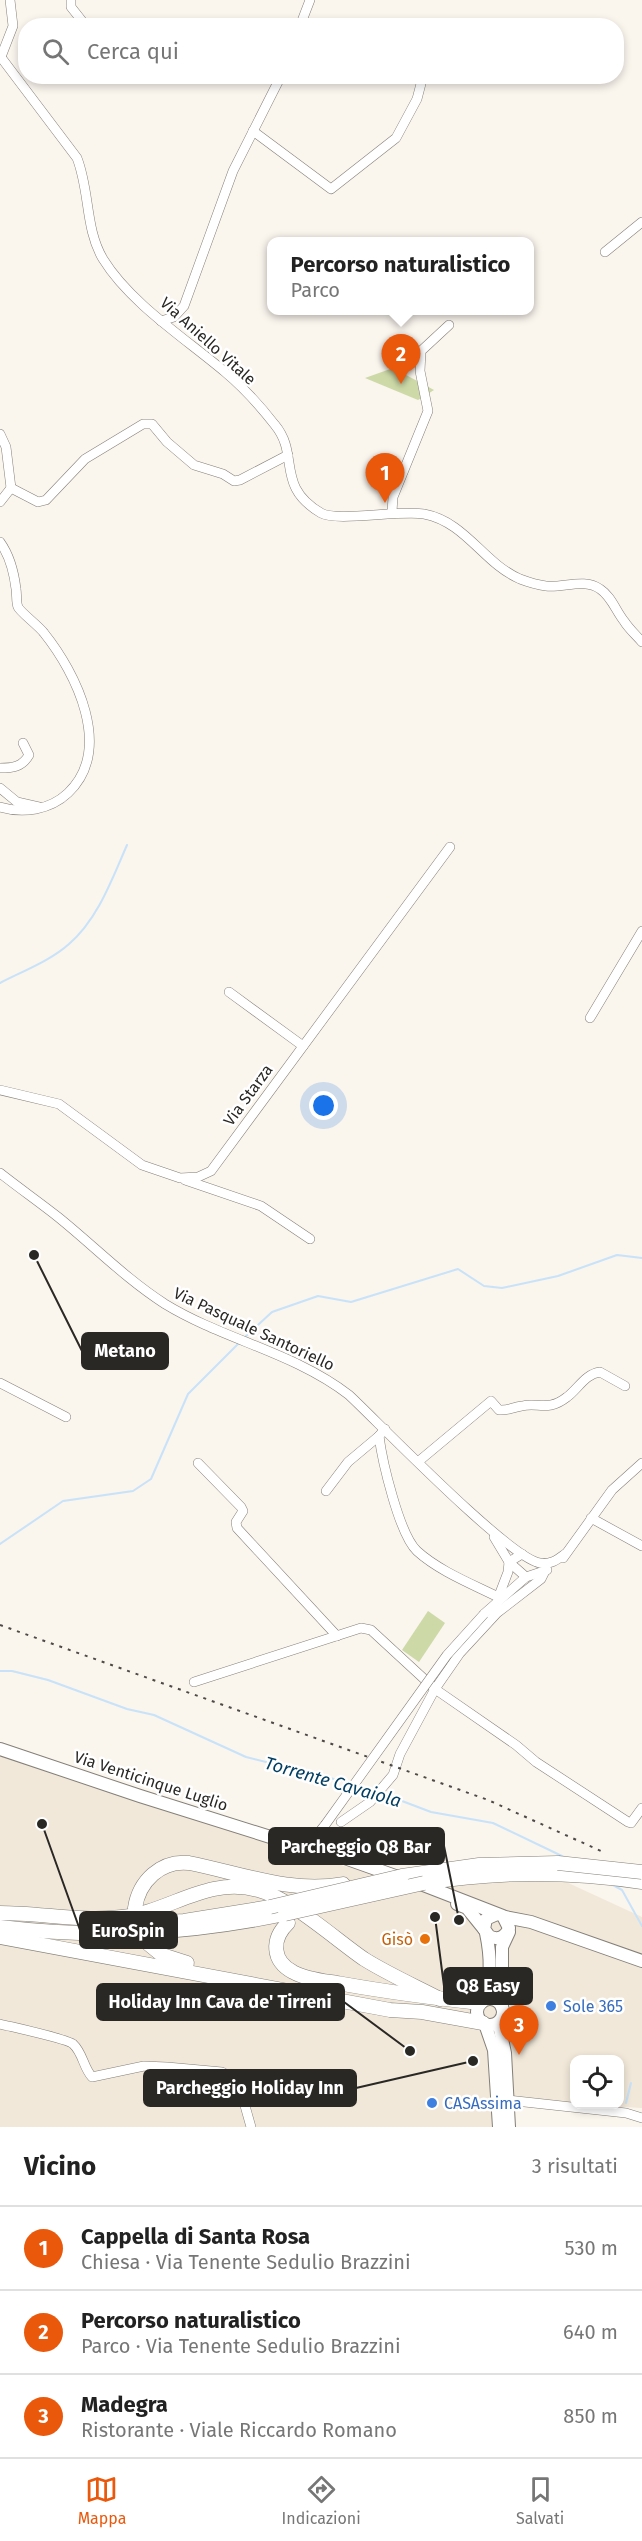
<!DOCTYPE html>
<html lang="it">
<meta charset="utf-8">
<style>
:root{--surface:#fff;--page:#f2f2f2;--text:#222;--muted:#767676;--line:#e0e0e0;--accent:#ea580c}
body{margin:0;font-family:"Fira Sans",sans-serif;background:var(--page);color:var(--text)}
.controls{position:absolute;right:18px;bottom:18px;display:grid;overflow:hidden;border-radius:12px;box-shadow:0 3px 9px #0003}
.controls button{width:54px;height:54px;display:grid;place-items:center;padding:0;border:0;border-bottom:2px solid var(--line);background:var(--surface);color:var(--text);font:30px sans-serif}
.you{position:absolute;left:324px;top:1106px;width:21px;height:21px;margin:-15px;border:4px solid #fff;border-radius:50%;background:#1a73e8;box-shadow:0 0 0 9px #1a73e833}
.badge{display:grid;place-items:center;width:39px;height:39px;border-radius:50%;background:var(--accent);color:#fff;font-size:20px;font-weight:700}
.pin{position:absolute;translate:-50% -50px;filter:drop-shadow(0 2px 3px #0008)}
.pin::after{content:'';position:absolute;top:32px;width:21px;height:18px;background:inherit;clip-path:polygon(0 0,100% 0,50% 100%)}
.popup{position:absolute;left:267px;top:237px;width:267px;height:78px;box-sizing:border-box;display:grid;place-content:center;border-radius:12px;background:var(--surface);filter:drop-shadow(0 2px 4px #0005);font-size:20px;white-space:nowrap;color:var(--muted)}
.popup b{font-size:22px;color:var(--text)}
.popup::after{content:'';position:absolute;left:50%;top:100%;margin-left:-12px;border:12px solid transparent;border-top-color:var(--surface)}
.list{margin:0;padding:0;list-style:none}
h2{display:flex;justify-content:space-between;align-items:center;height:78px;margin:0;padding:0 24px;font-size:26px}
h2 small{font-size:20px;font-weight:400;color:var(--muted)}
.list li{display:grid;grid-template-columns:39px 1fr auto;gap:18px;align-items:center;box-sizing:border-box;height:84px;padding:0 24px;border-top:2px solid var(--line)}
.list b{display:block;font-size:22px;white-space:nowrap}
.list p{margin:0;font-size:20px;white-space:nowrap;color:var(--muted)}
.list em{font-size:20px;font-style:normal;color:var(--muted)}
.icon{flex:none;width:33px;height:33px;fill:none;stroke:currentColor;stroke-width:2;stroke-linecap:round;stroke-linejoin:round}
.map{position:relative;flex:none;width:642px;height:2127px;overflow:hidden}
.search{position:absolute;background:var(--surface);box-shadow:0 3px 9px #0003;left:18px;right:18px;top:18px;height:66px;display:flex;align-items:center;gap:15px;box-sizing:border-box;padding:0 21px;border-radius:24px;color:var(--muted);font-size:22px}
.sheet{height:330px;background:var(--surface)}
nav{display:flex;justify-content:space-around;align-items:center;box-sizing:border-box;height:84px;border-top:2px solid var(--line);background:var(--surface);font-size:16px;color:var(--muted)}
nav a{display:grid;justify-items:center;gap:3px}
nav .on{color:var(--accent)}
.map>svg:first-child{display:block}
.built{fill:#f1e8d9}
.green{fill:#cdd9a7}
.lines{fill:none;stroke-linecap:round;stroke-linejoin:round}
.stream{stroke:#c7e2f9;stroke-width:2}
.minor-casing{stroke:#847f78;stroke-width:10}
.major-casing{stroke:#847f78;stroke-width:14}
.highway-casing{stroke:#847f78;stroke-width:15}
.minor{stroke:#fff;stroke-width:9}
.major{stroke:#fff;stroke-width:12}
.highway{stroke:#fff;stroke-width:14}
.rail{stroke:#4e4b47;stroke-width:2;stroke-dasharray:3 6;stroke-linecap:butt}
.minor-bridge-casing{stroke:#847f78;stroke-width:10;stroke-linecap:butt}
.highway-bridge-casing{stroke:#847f78;stroke-width:15;stroke-linecap:butt}
.minor-bridge{stroke:#fff;stroke-width:9}
.highway-bridge{stroke:#fff;stroke-width:14}
.food-dot{fill:#e8710a;stroke:#fff;stroke-width:2}
.shop-dot{fill:#3f7fe0;stroke:#fff;stroke-width:2}
.labels{text-anchor:middle;dominant-baseline:central;stroke-width:5;stroke-linejoin:round;paint-order:stroke}
.street-label{font-size:16px;fill:#2a2825;stroke:#fff}
.food-label{font-size:16px;fill:#c56008;stroke:#fff;text-anchor:end}
.shop-label{font-size:16px;fill:#366cbe;stroke:#fff;text-anchor:start}
.water-label{font-size:18px;font-style:italic;fill:#023e61;stroke:#fff}
.leader{fill:none;stroke:#2a2825;stroke-width:2}
.callout-dot{fill:#2a2825;stroke:#fff;stroke-width:2}
.callout{fill:#2a2825;stroke:#2a2825;stroke-width:2}
.callout-label{font-size:18px;text-anchor:middle;font-weight:bold;fill:#fff}
</style>
<div class="map">
<svg width="642" height="2127" viewBox="0 0 642 2127">
<rect width="100%" height="100%" fill="#faf5ed"/>
<path class="built" d="M0 1755 347 1867 564 1881 642 1917V2108L592 2105 620 2104V2060H574V2103L495 2098 497 2127H0Z"/>
<g class="green">
<path d="M393 368 434 390 418 400 365 378Z"/>
<path d="M428 1611 445 1623 419 1662 402 1650Z"/>
</g>
<g class="lines">
<g class="stream">
<path d="M0 983C23 971 50 961 69 944 98 919 112 879 127 845"/>
<path d="M244 1338 272 1312 318 1296 351 1302 458 1269 484 1286 502 1288 558 1276 617 1255 642 1258"/>
<path d="M0 1544 63 1501 133 1491 151 1479 188 1394 240 1342"/>
<path d="M0 1671H12L48 1680 127 1709 154 1715 246 1757 350 1783"/>
<path d="M358 1786 376 1791"/>
<path d="M381 1793 431 1812 493 1823 564 1857"/>
<path d="M611 1884 622 1890 642 1926"/>
<path d="M626 2103 631 2083"/>
</g>
<g class="minor-casing">
<g id="minor">
<path d="M71 0V7L86 26"/>
<path d="M300 26 310 0"/>
<path d="M0 56 77 158C90 191 85 229 103 259 130 303 186 339 225 372 243 387 261 407 275 425 300 455 275 486 321 513 336 522 399 510 424 514 466 522 483 563 520 579 528 582 538 585 546 586 564 588 584 578 600 589 611 596 616 611 624 621 629 629 636 635 642 642"/>
<path d="M1 57 13 26 10 0"/>
<path d="M253 131 331 189 396 138 417 99 423 76"/>
<path d="M605 252 642 222"/>
<path d="M161 321 174 317 184 306 233 171 281 76"/>
<path d="M0 434 6 447 11 488"/>
<path d="M0 502 11 488 38 502 46 500 85 459 143 424H152L167 442 194 465 223 474 234 481 240 480 288 455"/>
<path d="M392 512 393 497 428 411 420 371 421 351 449 325"/>
<path d="M0 542C10 556 14 572 16 589 17 594 16 603 18 607 20 612 39 626 44 633 76 673 114 749 68 793 50 810 23 814 0 807"/>
<path d="M0 768C13 768 22 767 29 755L23 743"/>
<path d="M0 788 17 802 39 807"/>
<path d="M229 992 303 1046"/>
<path d="M590 1018 642 931"/>
<path d="M0 1090 59 1104 142 1165 180 1178 198 1177 211 1171 450 847"/>
<path d="M0 1173C19 1188 39 1202 58 1217 94 1246 126 1279 165 1304 224 1340 293 1352 349 1395 380 1424 509 1558 540 1563 551 1565 558 1559 565 1554"/>
<path d="M185 1180 261 1206 310 1239"/>
<path d="M0 1383 66 1417"/>
<path d="M385 1429 379 1436C382 1460 399 1534 417 1551 439 1571 472 1584 498 1597"/>
<path d="M419 1461 491 1401 499 1410C508 1411 513 1407 522 1406 538 1402 548 1412 567 1397 578 1389 585 1374 600 1372L625 1386"/>
<path d="M198 1463 241 1507 243 1511 236 1522 237 1528 337 1636"/>
<path d="M326 1491 348 1462 379 1436"/>
<path d="M591 1518 642 1546"/>
<path d="M494 1537 509 1562 526 1577"/>
<path d="M563 1558 612 1490 642 1463"/>
<path d="M498 1598 508 1572 509 1562 522 1554"/>
<path d="M484 1614 526 1577 547 1570"/>
<path d="M194 1682 361 1628 371 1630 435 1689 516 1745 536 1762 628 1822 631 1823 642 1808"/>
<path d="M341 1822 370 1802 393 1775 400 1754 435 1689 460 1653 497 1613 541 1579 545 1571"/>
<path d="M311 1842 325 1825"/>
<path d="M0 2024C12 2027 68 2039 73 2044 83 2053 83 2067 92 2077L144 2066 167 2067 222 2072 238 2081 251 2127"/>
<path d="M507 2100 626 2113 642 2118"/>
</g>
</g>
<g class="major-casing">
<g id="major">
<path d="M0 1749 140 1796 283 1841 303 1852 312 1853"/>
<circle cx="317" cy="1847" r="7"/>
<path d="M323 1844 339 1856 401 1878"/>
<path d="M418 1883 503 1916 509 1928C506 1937 498 1941 489 1936L484 1929 486 1919 497 1914"/>
<path d="M457 1904 467 1908 484 1929"/>
<path d="M505 1917 531 1922 642 1961"/>
<circle cx="490" cy="2012" r="13"/>
<path d="M482 2002C492 1979 491 1957 486 1933"/>
<path d="M502 2007V1947L509 1932"/>
<path d="M503 2015 500 2030 505 2053 509 2127"/>
<path d="M485 2024 494 2050 499 2127"/>
</g>
</g>
<g class="highway-casing">
<g id="highway">
<path d="M402 1876 479 1865 558 1863"/>
<path d="M424 1883C497 1871 569 1871 642 1882"/>
<path d="M135 1908C139 1881 161 1860 189 1863 240 1873 292 1894 343 1884"/>
<path d="M0 1913C41 1913 82 1922 122 1917 170 1912 207 1876 258 1890 290 1898 335 1939 364 1959 388 1974 415 1986 440 1999"/>
<path d="M288 1923C271 1939 272 1961 293 1972 307 1980 327 1981 343 1984 388 1992 434 1998 480 2003"/>
<path d="M118 1925 184 1921 270 1907"/>
<path d="M0 1927C99 1939 187 1934 285 1914"/>
<path d="M0 1937 390 2010 422 2012 483 2023"/>
<path d="M146 1942 162 1955 187 1963"/>
</g>
</g>
<use href="#minor" class="minor"/>
<use href="#major" class="major"/>
<use href="#highway" class="highway"/>
<path class="rail" d="M0 1625 488 1800 601 1851"/>
<g class="minor-bridge-casing">
<path id="minor-bridge" d="M325 1825 447 1655 484 1614"/>
</g>
<g class="highway-bridge-casing">
<g id="highway-bridge">
<path d="M558 1863 642 1872"/>
<path d="M270 1907 402 1876"/>
<path d="M285 1914 424 1883"/>
</g>
</g>
<use href="#minor-bridge" class="minor-bridge"/>
<use href="#highway-bridge" class="highway-bridge"/>
</g>
<circle class="food-dot" cx="425" cy="1939" r="6"/>
<g class="shop-dot">
<circle cx="551" cy="2006" r="6"/>
<circle cx="432" cy="2103" r="6"/>
</g>
<g class="labels">
<g class="street-label">
<text transform="translate(208 341) rotate(42)">Via Aniello Vitale</text>
<text transform="translate(248 1095) rotate(-54)">Via Starza</text>
<text transform="translate(254 1329) rotate(25)">Via Pasquale Santoriello</text>
<text transform="translate(151 1781) rotate(18)">Via Venticinque Luglio</text>
</g>
<g class="food-label">
<text x="413" y="1939">Gisò</text>
</g>
<g class="shop-label">
<text x="563" y="2006">Sole 365</text>
<text x="444" y="2103">CASAssima</text>
</g>
<g class="water-label">
<text transform="translate(333 1782) rotate(16)">Torrente Cavaiola</text>
</g>
</g>
<path class="leader" d="M34 1255L82 1351M459 1920L444 1846M42 1824L80 1930M435 1917L444 1986M410 2051L344 2002M473 2061L356 2088"/>
<g class="callout-dot">
<circle cx="34" cy="1255" r="6"/>
<circle cx="459" cy="1920" r="6"/>
<circle cx="42" cy="1824" r="6"/>
<circle cx="435" cy="1917" r="6"/>
<circle cx="410" cy="2051" r="6"/>
<circle cx="473" cy="2061" r="6"/>
</g>
<g class="callout">
<rect x="82" y="1333" width="86" height="36" rx="6"/>
<rect x="269" y="1828" width="175" height="36" rx="6"/>
<rect x="80" y="1912" width="97" height="36" rx="6"/>
<rect x="444" y="1968" width="88" height="36" rx="6"/>
<rect x="97" y="1984" width="247" height="36" rx="6"/>
<rect x="144" y="2070" width="212" height="36" rx="6"/>
</g>
<g class="callout-label">
<text x="125" y="1357">Metano</text>
<text x="356" y="1853">Parcheggio Q8 Bar</text>
<text x="128" y="1937">EuroSpin</text>
<text x="488" y="1992">Q8 Easy</text>
<text x="220" y="2008">Holiday Inn Cava de' Tirreni</text>
<text x="250" y="2094">Parcheggio Holiday Inn</text>
</g>
</svg>
<div class="controls">
<button><svg class="icon" aria-label="locate" viewBox="0 0 24 24"><circle cx="12" cy="12" r="6"/><path d="M12 2v4M12 18v4M2 12h4M18 12h4"/></svg></button>
</div>
<div class="you"></div>
<div class="pin badge" style="left:385px;top:503px">1</div>
<div class="pin badge" style="left:401px;top:384px">2</div>
<div class="popup"><b>Percorso naturalistico</b>Parco</div>
<div class="pin badge" style="left:519px;top:2055px">3</div>
<div class="search"><svg class="icon" aria-label="search" viewBox="0 0 24 24"><circle cx="10" cy="10" r="6"/><path d="M15 15l6 6"/></svg>Cerca qui</div>
</div>
<section class="sheet">
<h2>Vicino<small>3 risultati</small></h2>
<ul class="list">
<li><span class="badge">1</span><div><b>Cappella di Santa Rosa</b><p>Chiesa · Via Tenente Sedulio Brazzini</p></div><em>530 m</em></li>
<li><span class="badge">2</span><div><b>Percorso naturalistico</b><p>Parco · Via Tenente Sedulio Brazzini</p></div><em>640 m</em></li>
<li><span class="badge">3</span><div><b>Madegra</b><p>Ristorante · Viale Riccardo Romano</p></div><em>850 m</em></li>
</ul>
</section>
<nav>
<a class="on"><svg class="icon" aria-label="map" viewBox="0 0 24 24"><path d="M3 6l6-2 6 2 6-2v14l-6 2-6-2-6 2zM9 4v14M15 6v14"/></svg>Mappa</a>
<a><svg class="icon" aria-label="directions" viewBox="0 0 24 24"><path d="M12 3l9 9-9 9-9-9zM9 14v-3h6M13 9l2 2-2 2"/></svg>Indicazioni</a>
<a><svg class="icon" aria-label="saved" viewBox="0 0 24 24"><path d="M7 4h10v16l-5-4-5 4z"/></svg>Salvati</a>
</nav>
